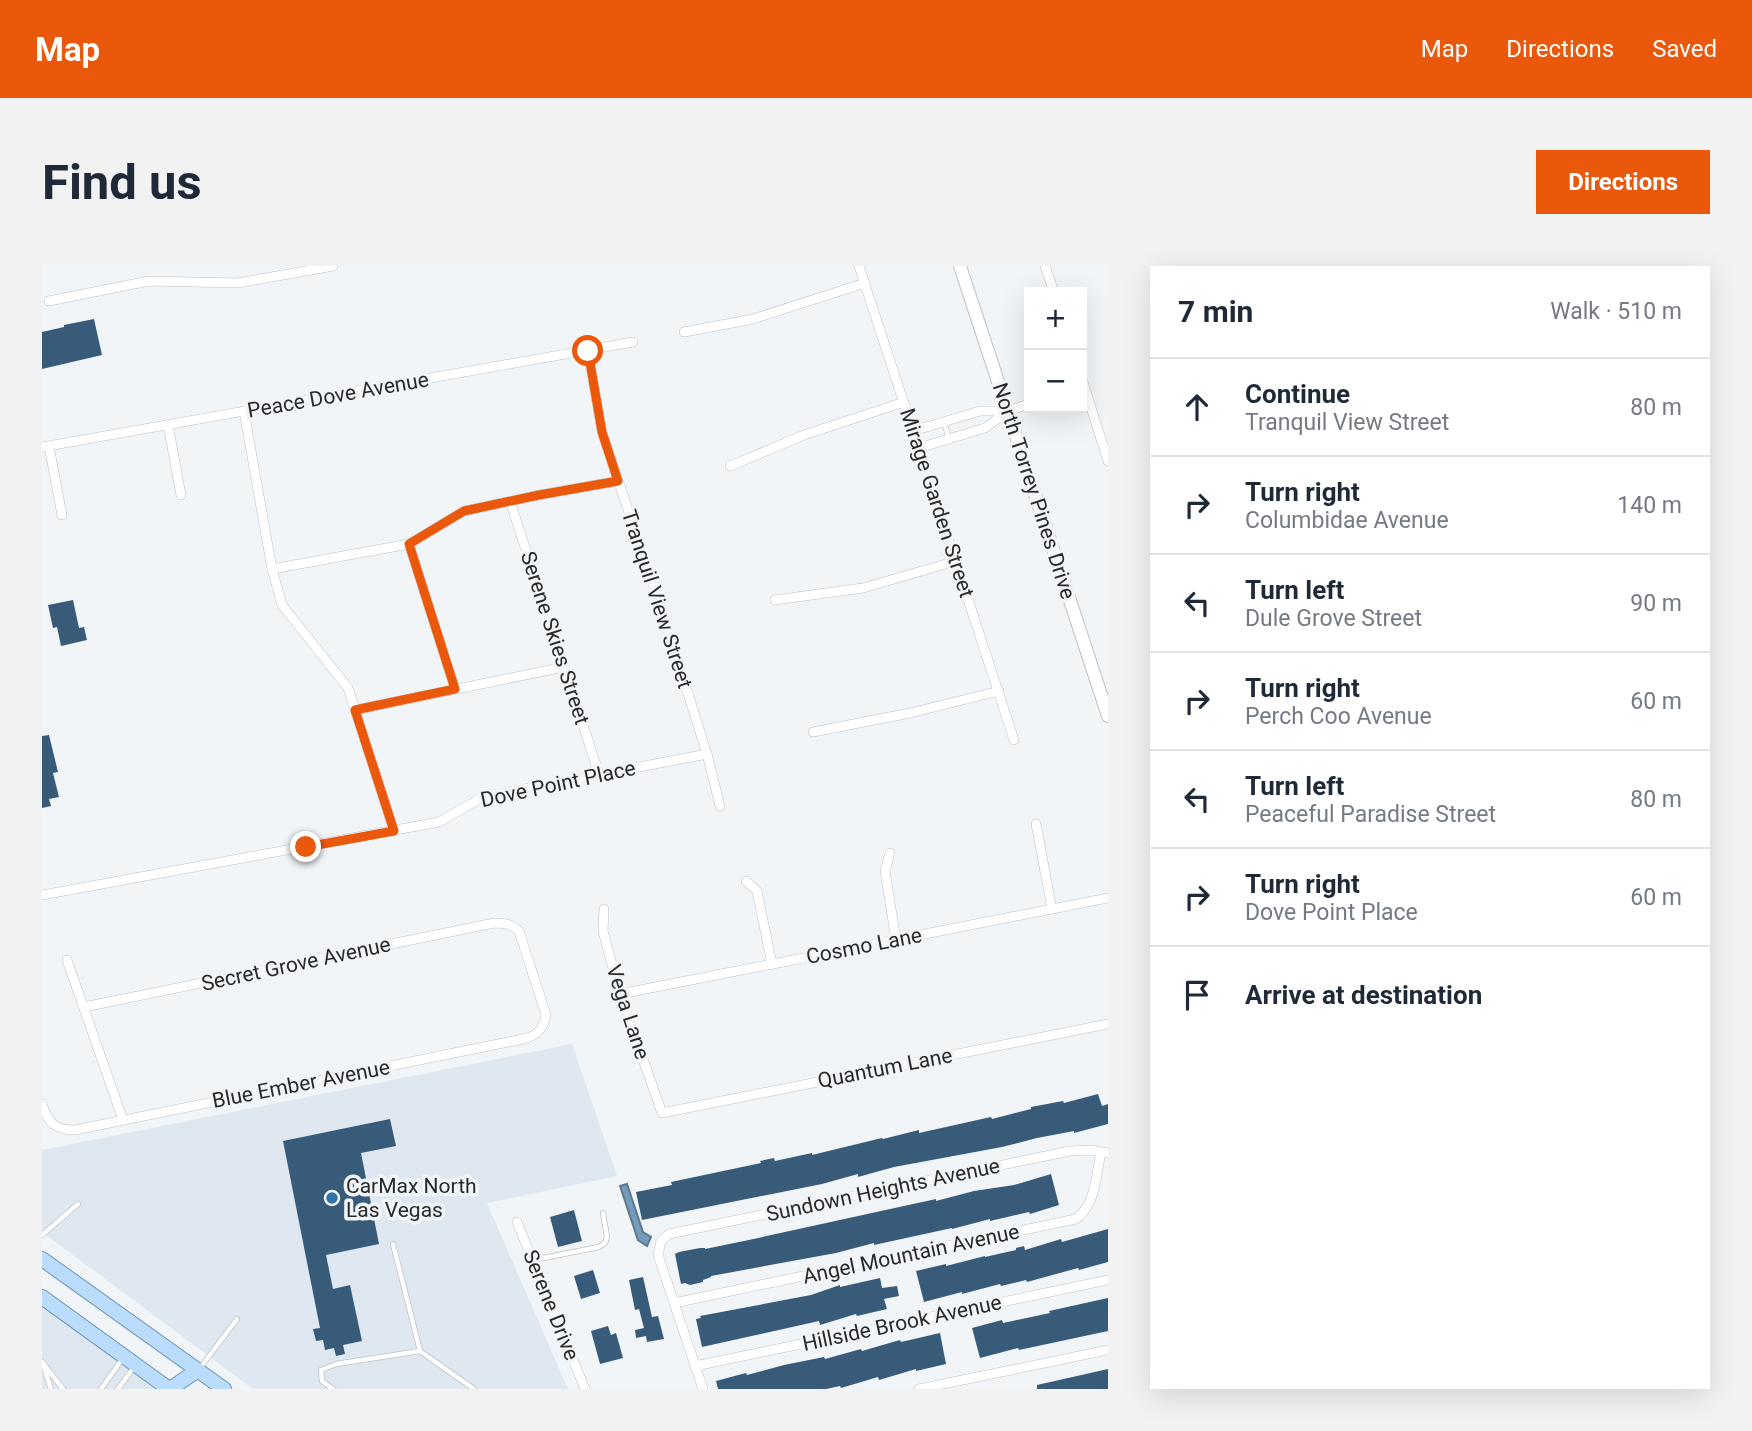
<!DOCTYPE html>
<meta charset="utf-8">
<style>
:root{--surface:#fff;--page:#f2f2f3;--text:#1f2937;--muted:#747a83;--line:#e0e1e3;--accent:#ea580c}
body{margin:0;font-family:Roboto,sans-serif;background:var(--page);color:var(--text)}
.controls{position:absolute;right:21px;top:21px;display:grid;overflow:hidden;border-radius:0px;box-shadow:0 7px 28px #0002}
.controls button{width:63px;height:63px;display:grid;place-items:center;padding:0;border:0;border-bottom:2px solid var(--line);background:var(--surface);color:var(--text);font:35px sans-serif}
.stop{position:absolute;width:21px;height:21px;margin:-16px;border:5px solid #ea580c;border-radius:50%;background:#fff}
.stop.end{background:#ea580c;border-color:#fff;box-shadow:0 2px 7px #0008}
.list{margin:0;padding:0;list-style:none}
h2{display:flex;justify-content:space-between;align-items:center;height:91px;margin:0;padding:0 28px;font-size:30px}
h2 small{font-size:23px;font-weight:400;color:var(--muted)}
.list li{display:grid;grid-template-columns:46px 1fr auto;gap:21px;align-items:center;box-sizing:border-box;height:98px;padding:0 28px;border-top:2px solid var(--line)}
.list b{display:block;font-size:26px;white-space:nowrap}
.list p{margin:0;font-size:23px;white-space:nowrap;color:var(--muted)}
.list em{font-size:23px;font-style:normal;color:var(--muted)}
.icon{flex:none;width:38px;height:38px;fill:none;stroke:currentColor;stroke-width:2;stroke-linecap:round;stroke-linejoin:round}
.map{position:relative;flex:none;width:1066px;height:1123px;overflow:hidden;border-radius:0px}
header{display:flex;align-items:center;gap:42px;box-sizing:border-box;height:98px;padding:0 35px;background:var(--accent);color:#fff}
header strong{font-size:33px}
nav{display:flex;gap:38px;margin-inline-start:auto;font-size:24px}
.intro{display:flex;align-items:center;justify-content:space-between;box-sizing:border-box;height:168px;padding:0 42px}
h1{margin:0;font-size:49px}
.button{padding:18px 32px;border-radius:0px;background:var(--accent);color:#fff;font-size:24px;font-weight:700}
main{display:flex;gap:42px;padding:0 42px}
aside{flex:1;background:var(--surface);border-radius:0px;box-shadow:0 7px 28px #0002}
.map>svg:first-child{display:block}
.built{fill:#dfe8f0}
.water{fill:#769bbd;stroke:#5f7991;stroke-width:2}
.building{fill:#385b7a}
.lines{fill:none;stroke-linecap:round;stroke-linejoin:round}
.lane-casing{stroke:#bec1c4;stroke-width:6}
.street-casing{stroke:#bec1c4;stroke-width:10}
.secondary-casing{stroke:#bec1c4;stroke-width:14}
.primary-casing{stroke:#6990b3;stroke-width:16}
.lane{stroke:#fff;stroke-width:4.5}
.street{stroke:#fff;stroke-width:9}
.secondary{stroke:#fff;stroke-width:12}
.primary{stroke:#baddfe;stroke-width:14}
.route{stroke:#ea580c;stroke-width:9}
.poi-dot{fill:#3172a8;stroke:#f2f5f8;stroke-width:2.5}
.labels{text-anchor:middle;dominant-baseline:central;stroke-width:7;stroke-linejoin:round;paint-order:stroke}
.street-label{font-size:21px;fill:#28292a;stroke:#f2f5f8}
.poi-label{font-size:21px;fill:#28292a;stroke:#f2f5f8;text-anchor:start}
</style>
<header>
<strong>Map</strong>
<nav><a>Map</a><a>Directions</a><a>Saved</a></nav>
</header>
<div class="intro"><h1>Find us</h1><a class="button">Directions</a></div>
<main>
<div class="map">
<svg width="1066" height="1123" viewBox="0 0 1066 1123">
<rect width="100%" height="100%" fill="#f2f5f8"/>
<g class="built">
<path d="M530 778 575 910 445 937 526 1123H211L0 966V884Z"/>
<path d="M0 1040 112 1123H0Z"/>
</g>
<path class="water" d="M585 918 601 966 609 971 605 980 596 974 578 920Z"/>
<g class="building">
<path d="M52 53 60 89 0 103V66L22 61V59Z"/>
<path d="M31 334 37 362 42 361 45 374 19 380 15 361 11 362 6 339Z"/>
<path d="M7 469 16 506 11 507 17 531 7 533 9 540 0 542V470Z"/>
<path d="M1056 828 1060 840 1066 838V858L1032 867V865L995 872 960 881 852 901 816 911V908L780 918 600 954 594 926 630 919 629 916 719 897 718 895 732 892 733 895 770 887V889L840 872 841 873 877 864V867L949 851 950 853 989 843V841L1021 835 1022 837Z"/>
<path d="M348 853 354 880 319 887 337 978 284 989 291 1023 308 1019 320 1075 301 1079 303 1088 294 1090 292 1082 283 1084 281 1074 274 1075 271 1063 278 1062 241 875Z"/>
<path d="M1009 908 1017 939 988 948 987 946 948 955V953L910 963V962L832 979V977L794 987 669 1010V1011L661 1014V1016L648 1019 643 1017 639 1018 633 988 637 986 658 982H663V983L702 975 894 933V935L932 925 972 919Z"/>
<path d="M532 944 540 975 516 981 508 951Z"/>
<path d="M1066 963V996L1037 1004 1036 1002 985 1016 984 1014 959 1020 958 1018 920 1028V1026L882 1036 874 1005 904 998V1000L943 990V991L974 984V982L982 980 983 984 1019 973 1020 976Z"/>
<path d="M551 1004 558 1027 539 1033 532 1010Z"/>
<path d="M601 1011 610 1051 616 1050 622 1073 605 1076 604 1070 594 1072 593 1064 602 1062 597 1043 593 1044 587 1014Z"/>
<path d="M838 1012 840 1022 855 1020 857 1030 842 1033 845 1043 815 1050 814 1048 778 1059 777 1055 660 1081 654 1053 659 1052 658 1050 769 1029 798 1019V1021Z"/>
<path d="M1066 1032V1065L977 1084 976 1082 938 1092 930 1062 960 1054 961 1057 1008 1047 1007 1045Z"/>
<path d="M566 1060 569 1069 574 1067 581 1092 558 1098 549 1065Z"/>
<path d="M898 1067 904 1098 874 1105V1103L837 1114 836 1111 799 1122 798 1120 784 1123H676L674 1115 704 1107 705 1109 742 1099 782 1091 783 1093 819 1083 820 1085 858 1074 859 1076Z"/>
<path d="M1066 1103V1123H995V1119Z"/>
</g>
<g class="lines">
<g class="lane-casing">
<g id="lane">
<path d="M902 156 907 173"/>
<path d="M0 969 36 938"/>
<path d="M351 978 378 1085"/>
<path d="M491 994 557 981 563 977 565 971 561 947"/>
<path d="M0 1096 21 1123"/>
<path d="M2 1101 9 1123"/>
<path d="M158 1102 195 1053"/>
<path d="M59 1123 81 1092"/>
<path d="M76 1123 92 1101"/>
<path d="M291 1123 280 1115 279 1104 294 1098 378 1085 432 1123"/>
</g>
</g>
<g class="street-casing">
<g id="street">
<path d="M817 0 972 474"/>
<path d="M1003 0 1012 26"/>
<path d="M7 35 107 15 196 17 291 0"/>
<path d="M642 66 711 53 823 17"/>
<path d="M546 85 560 166 622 351 665 488 678 540"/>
<path d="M1040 113 1066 195"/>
<path d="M202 145 230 303 240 339 306 422 352 565"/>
<path d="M126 159 139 229"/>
<path d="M871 165 938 145H966"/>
<path d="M7 180 20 249"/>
<path d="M0 181 591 76"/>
<path d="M877 182 943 162 966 145 987 138"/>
<path d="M688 200 762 169 862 136"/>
<path d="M468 235 557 508"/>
<path d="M367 278 413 423"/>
<path d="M230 303 367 278 422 245 497 229 576 215"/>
<path d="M733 334 821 322 914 295"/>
<path d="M313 444 522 401"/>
<path d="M771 466 868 447 957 425"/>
<path d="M994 558 1010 643"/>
<path d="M848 587 843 605 854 674"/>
<path d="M704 615 715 625 730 698"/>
<path d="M0 629 397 556 441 531 665 488"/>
<path d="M562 643 561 665 578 728 620 847 1066 758"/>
<path d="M25 694 81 854"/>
<path d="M578 728 1066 632"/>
<path d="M0 838C6 857 13 864 33 864L481 773C495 770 502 763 504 749L477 665C469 658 463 657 452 657L42 741"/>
<path d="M475 956 543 1123"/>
<path d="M632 1037 1034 953C1054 938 1054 909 1059 886"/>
<path d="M653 1100 1066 1014"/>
<path d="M661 1123 616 989 619 975 627 968 1028 885 1048 884 1066 887"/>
<path d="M877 1123 1066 1084"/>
</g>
</g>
<g class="secondary-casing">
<path id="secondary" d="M918 0 1066 450"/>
</g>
<g class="primary-casing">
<g id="primary">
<path d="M0 993 182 1123"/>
<path d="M0 1031 127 1123"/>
<path d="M128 1123 156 1104"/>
</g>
</g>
<use href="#lane" class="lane"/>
<use href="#street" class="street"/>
<use href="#secondary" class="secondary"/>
<use href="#primary" class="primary"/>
</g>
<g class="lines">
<path class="route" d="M264 581 352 565 313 444 413 423 367 278 422 245 497 229 576 215 560 166 546 85"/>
</g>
<circle class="poi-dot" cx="290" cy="932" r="7"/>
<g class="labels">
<g class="street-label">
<text transform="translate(296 129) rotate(-10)">Peace Dove Avenue</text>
<text transform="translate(992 225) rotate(72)">North Torrey Pines Drive</text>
<text transform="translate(895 237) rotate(72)">Mirage Garden Street</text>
<text transform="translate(615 333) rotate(72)">Tranquil View Street</text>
<text transform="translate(513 372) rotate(72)">Serene Skies Street</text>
<text transform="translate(516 518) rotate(-12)">Dove Point Place</text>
<text transform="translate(822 680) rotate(-11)">Cosmo Lane</text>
<text transform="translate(254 698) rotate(-12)">Secret Grove Avenue</text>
<text transform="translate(586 746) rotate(72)">Vega Lane</text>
<text transform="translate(843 802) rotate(-11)">Quantum Lane</text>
<text transform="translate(259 818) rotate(-11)">Blue Ember Avenue</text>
<text transform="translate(841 924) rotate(-12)">Sundown Heights Avenue</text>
<text transform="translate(869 988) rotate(-12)">Angel Mountain Avenue</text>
<text transform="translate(509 1039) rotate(68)">Serene Drive</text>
<text transform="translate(860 1057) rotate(-12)">Hillside Brook Avenue</text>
</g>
<g class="poi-label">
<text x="304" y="920">CarMax North<tspan x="304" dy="24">Las Vegas</tspan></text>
</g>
</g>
</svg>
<div class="controls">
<button>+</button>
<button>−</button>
</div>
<div class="stop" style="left:546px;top:85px"></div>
<div class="stop end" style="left:264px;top:581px"></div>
</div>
<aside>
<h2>7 min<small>Walk · 510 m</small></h2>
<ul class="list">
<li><svg class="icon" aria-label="ahead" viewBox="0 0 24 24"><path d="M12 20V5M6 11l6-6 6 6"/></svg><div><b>Continue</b><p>Tranquil View Street</p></div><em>80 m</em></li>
<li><svg class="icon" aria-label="right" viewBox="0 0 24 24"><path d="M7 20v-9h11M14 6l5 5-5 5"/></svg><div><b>Turn right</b><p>Columbidae Avenue</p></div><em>140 m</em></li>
<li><svg class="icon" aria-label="left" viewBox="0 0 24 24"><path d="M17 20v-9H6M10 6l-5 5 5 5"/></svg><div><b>Turn left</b><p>Dule Grove Street</p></div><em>90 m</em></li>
<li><svg class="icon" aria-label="right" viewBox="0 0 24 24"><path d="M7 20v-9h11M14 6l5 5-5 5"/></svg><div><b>Turn right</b><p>Perch Coo Avenue</p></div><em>60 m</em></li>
<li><svg class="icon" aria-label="left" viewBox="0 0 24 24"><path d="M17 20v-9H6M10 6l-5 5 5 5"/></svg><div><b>Turn left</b><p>Peaceful Paradise Street</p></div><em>80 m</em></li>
<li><svg class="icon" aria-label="right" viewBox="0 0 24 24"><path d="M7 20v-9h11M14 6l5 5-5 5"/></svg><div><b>Turn right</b><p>Dove Point Place</p></div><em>60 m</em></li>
<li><svg class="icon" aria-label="arrive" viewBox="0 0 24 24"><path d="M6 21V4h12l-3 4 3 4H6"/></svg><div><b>Arrive at destination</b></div></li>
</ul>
</aside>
</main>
